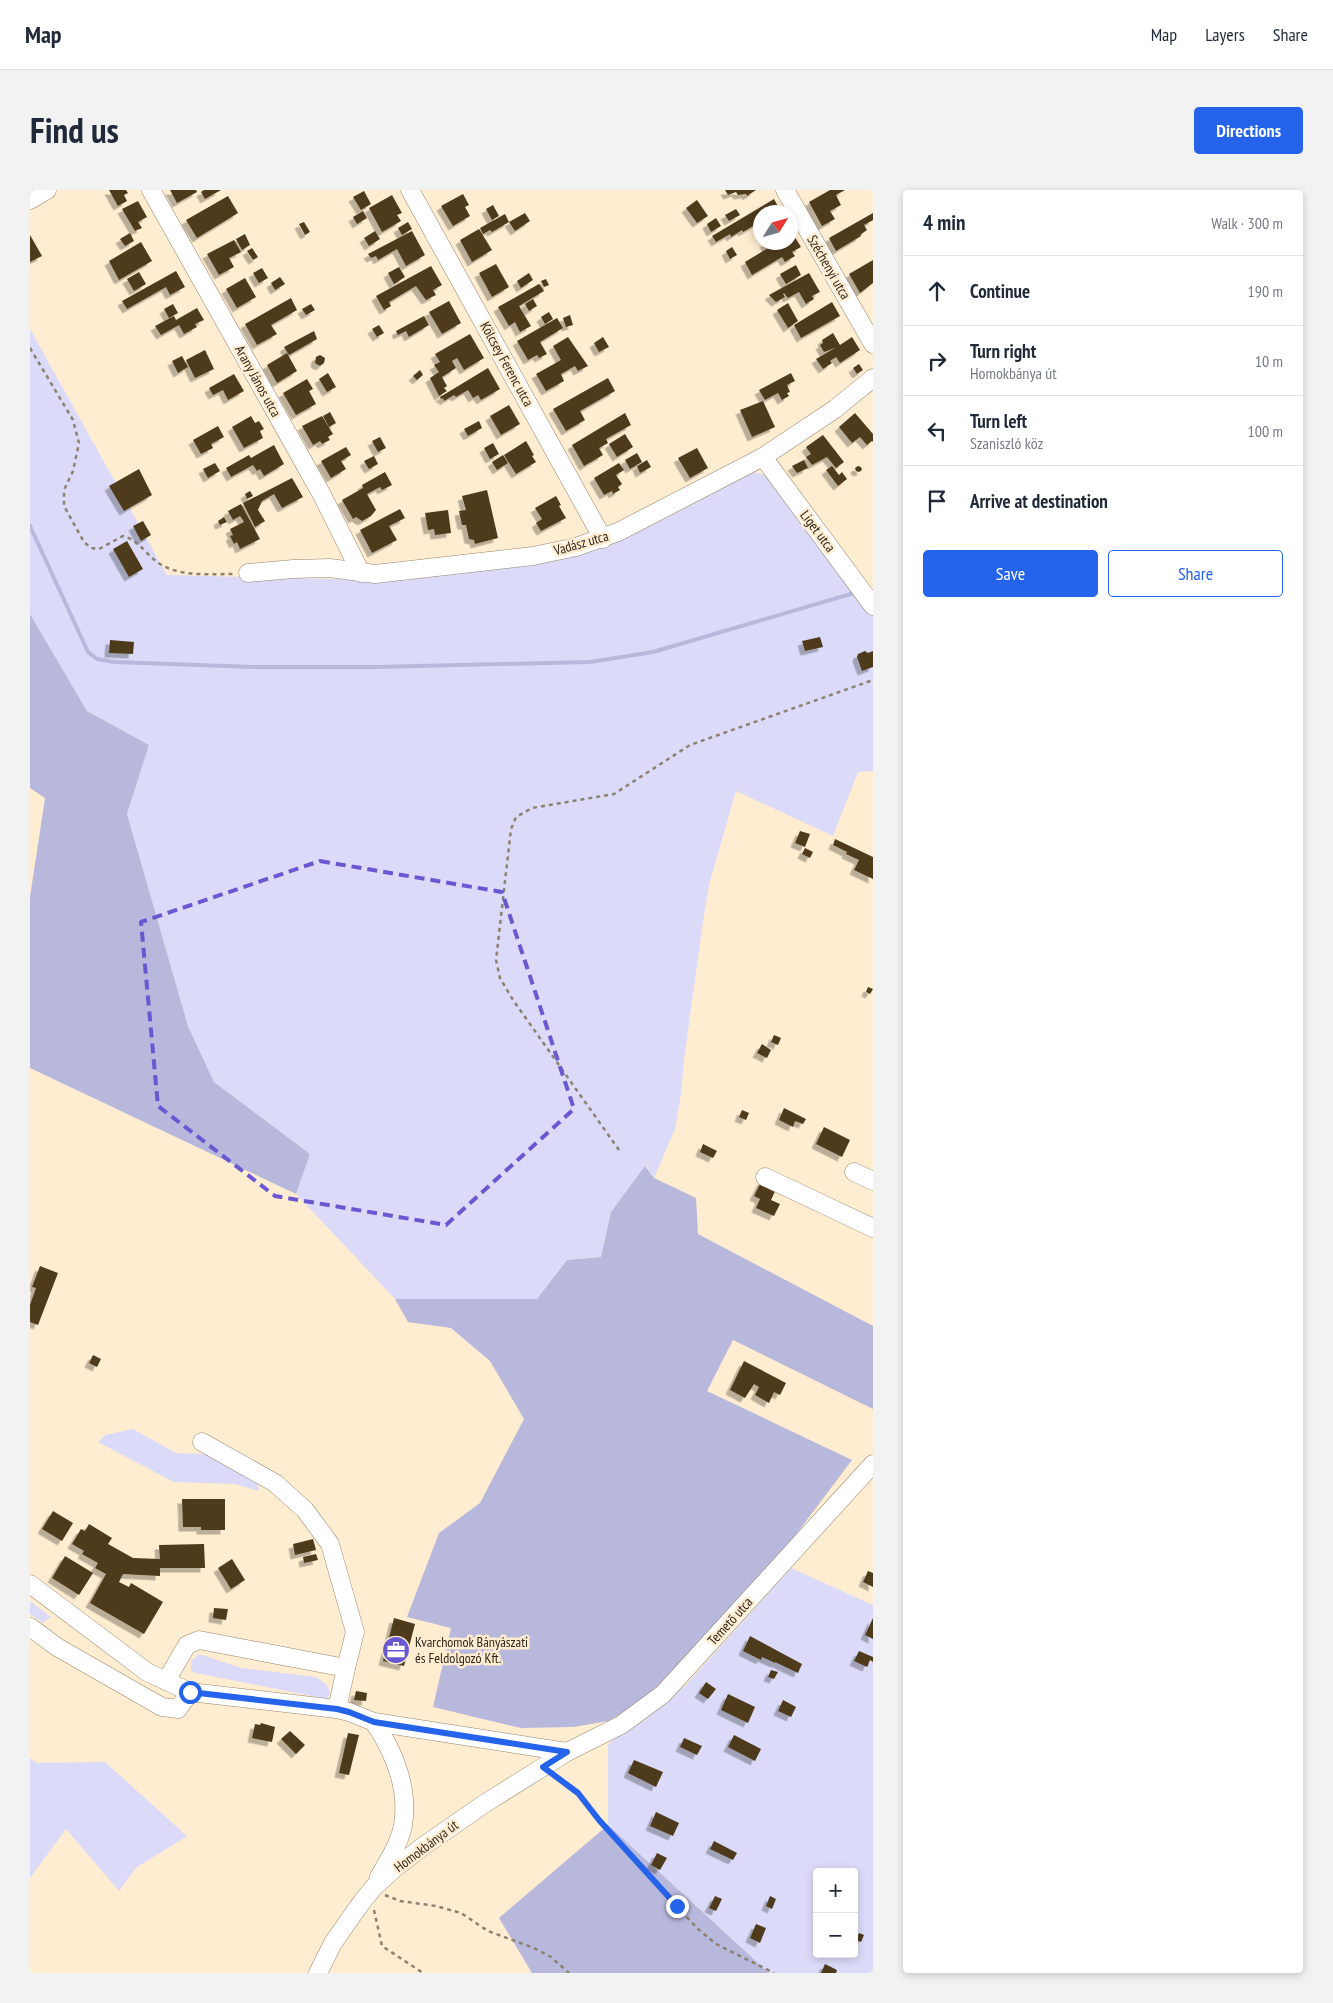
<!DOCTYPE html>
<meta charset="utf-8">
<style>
:root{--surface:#fff;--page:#f2f2f3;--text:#1f2937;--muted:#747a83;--line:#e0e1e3;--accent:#2563eb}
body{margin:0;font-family:"PT Sans Narrow",sans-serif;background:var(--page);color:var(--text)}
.controls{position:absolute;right:15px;bottom:15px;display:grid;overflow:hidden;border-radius:5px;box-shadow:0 2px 8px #0003}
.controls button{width:45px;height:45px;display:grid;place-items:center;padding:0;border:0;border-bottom:1px solid var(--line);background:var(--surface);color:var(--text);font:25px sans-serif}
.compass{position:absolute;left:723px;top:15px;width:45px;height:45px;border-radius:50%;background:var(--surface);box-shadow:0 2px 8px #0003;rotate:53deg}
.stop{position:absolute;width:15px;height:15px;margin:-11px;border:4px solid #2563eb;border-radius:50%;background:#fff}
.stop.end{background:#2563eb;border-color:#fff;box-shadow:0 1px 5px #0008}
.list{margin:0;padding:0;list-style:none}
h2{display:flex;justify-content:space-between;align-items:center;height:65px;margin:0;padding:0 20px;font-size:21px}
h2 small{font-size:16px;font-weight:400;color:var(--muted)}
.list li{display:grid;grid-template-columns:32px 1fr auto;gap:15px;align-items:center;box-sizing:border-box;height:70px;padding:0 20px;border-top:1px solid var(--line)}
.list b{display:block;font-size:19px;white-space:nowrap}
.list p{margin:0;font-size:16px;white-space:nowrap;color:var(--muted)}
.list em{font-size:16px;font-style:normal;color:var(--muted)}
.actions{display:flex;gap:10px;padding:15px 20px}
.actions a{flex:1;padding:11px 0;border:1px solid var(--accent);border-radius:5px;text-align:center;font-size:18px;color:var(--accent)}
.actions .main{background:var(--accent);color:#fff}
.icon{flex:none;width:28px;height:28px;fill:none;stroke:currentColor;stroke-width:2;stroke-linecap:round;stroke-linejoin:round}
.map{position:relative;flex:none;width:843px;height:1783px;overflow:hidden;border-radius:5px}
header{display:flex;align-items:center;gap:30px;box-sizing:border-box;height:70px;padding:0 25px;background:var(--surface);border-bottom:1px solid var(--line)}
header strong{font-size:24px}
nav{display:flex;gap:28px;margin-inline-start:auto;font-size:18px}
.intro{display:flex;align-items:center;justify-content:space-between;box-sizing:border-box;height:120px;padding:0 30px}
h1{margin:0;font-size:35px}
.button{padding:12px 22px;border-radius:5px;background:var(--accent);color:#fff;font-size:18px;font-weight:700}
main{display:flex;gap:30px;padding:0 30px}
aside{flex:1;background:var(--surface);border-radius:5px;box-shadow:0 2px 8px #0003}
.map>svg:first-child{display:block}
.green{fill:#dbdbf9;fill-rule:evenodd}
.forest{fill:#b8b8dd}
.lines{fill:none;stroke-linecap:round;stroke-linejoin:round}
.stream{stroke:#b8b8dd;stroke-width:4}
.building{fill:#4d3b1c;filter:url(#shadow)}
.minor-casing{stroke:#96856c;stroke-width:19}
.path{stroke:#8d816f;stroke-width:2.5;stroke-dasharray:4 4;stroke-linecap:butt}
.minor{stroke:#fff;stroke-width:18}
.route{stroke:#2563eb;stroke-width:6}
.marked{fill:none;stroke:#6958d1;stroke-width:4;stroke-dasharray:10 6;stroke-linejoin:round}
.labels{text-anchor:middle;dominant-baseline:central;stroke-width:5;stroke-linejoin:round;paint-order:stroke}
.street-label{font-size:14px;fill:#2f281e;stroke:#ffedd1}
.poi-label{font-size:14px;fill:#2f281e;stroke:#ffedd1;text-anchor:start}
</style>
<header>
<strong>Map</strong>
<nav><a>Map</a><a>Layers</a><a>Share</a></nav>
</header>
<div class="intro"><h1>Find us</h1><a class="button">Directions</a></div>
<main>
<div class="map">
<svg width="843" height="1783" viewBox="0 0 843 1783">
<defs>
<filter id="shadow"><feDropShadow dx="-4.5" dy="4.5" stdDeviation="0" flood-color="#0004"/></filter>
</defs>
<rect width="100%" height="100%" fill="#ffedd1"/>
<g class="green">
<path d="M0 139 137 385 342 390 502 372 718 282 730 283 741 290 843 424V581L828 582 803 646 706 601 679 695 673 732 654 869 651 904 645 939 624 988 616 976 581 1022 571 1067 537 1070 507 1109H365L266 1004 280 964 184 892 158 836 97 624 119 555 57 521 0 424Z"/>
<path d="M103 1239 146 1263 176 1264 227 1293 229 1301 205 1294 144 1292 68 1252 75 1245Z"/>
<path d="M761 1378 843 1415V1783H739L578 1635V1554L654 1497ZM787 1682H824V1764H787Z"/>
<path d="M0 1411 21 1427 13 1433 0 1424Z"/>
<path d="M169 1464 211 1478 286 1487 297 1495 300 1503 297 1509 161 1482V1471Z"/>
<path d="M0 1568 7 1573 75 1572 157 1646 106 1678 89 1701 36 1639 0 1688Z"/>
</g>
<g class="forest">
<path d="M0 424 57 521 119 555 97 624 158 836 184 892 280 964 266 1004 0 878V707L15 608 0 598Z"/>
<path d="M615 976 624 988 666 1008 668 1044 843 1136V1219L703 1150 677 1201 822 1270 746 1371 648 1481 617 1508 578 1531 544 1537 491 1538 403 1517 421 1438 377 1427 409 1343 450 1313 494 1229 460 1171 421 1138 378 1132 365 1109H507L537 1070 571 1067 581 1022Z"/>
<path d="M578 1635 739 1783H502L469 1728Z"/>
</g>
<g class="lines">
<path class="stream" d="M0 336 58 462 67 469 84 472 224 477H346L560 472 623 462 824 403"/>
</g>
<g class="building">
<path d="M79 0H96L98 3 94 5 97 11 88 16Z"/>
<path d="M140 0H166L167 2 147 13Z"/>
<path d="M174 0H191L175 9 171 2Z"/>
<path d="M695 0H726L717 6 716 4 708 5 706 2 698 5Z"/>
<path d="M800 0H815L806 5 811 15 800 21 805 29 792 36 779 12Z"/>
<path d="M334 1 341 14 331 20 323 7Z"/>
<path d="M433 4 439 15 435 17 440 26 423 36 411 16Z"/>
<path d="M362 5 372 23 367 25 371 31 352 42 339 18Z"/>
<path d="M198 6 208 23 167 48 156 30Z"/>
<path d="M744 9 751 22H731V36L728 33 713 42 712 40 701 47 700 44 686 52 682 46Z"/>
<path d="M667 10 678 26 667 33 656 18Z"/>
<path d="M108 11 117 27 108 32 112 38 105 41 92 19Z"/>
<path d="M463 15 469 26 462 30 456 19Z"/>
<path d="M706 19 710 25 699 31 695 25Z"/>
<path d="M333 21 337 28 327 34 323 27Z"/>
<path d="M495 23 500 31 485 41 479 32Z"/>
<path d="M843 23V30L834 35 837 40 830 45 831 46 806 61 799 48Z"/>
<path d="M475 24 479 32 462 42 460 40 453 44 450 38Z"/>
<path d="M686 28 691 36 681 42 677 34Z"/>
<path d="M274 32 280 42 275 45 269 34Z"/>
<path d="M378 32 382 39 372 45 368 38Z"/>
<path d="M449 39 462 60 442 72 430 50Z"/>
<path d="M345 41 350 49 339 56 334 48Z"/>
<path d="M382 41 395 65 376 76 367 59 348 70 346 66 341 68 338 64Z"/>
<path d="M100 43 104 51 95 56 90 49Z"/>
<path d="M215 44 220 55 212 60 206 49Z"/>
<path d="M763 44 771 57 762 62 765 66 755 72 752 67 722 85 715 72 748 52H761V45Z"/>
<path d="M0 45 12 66 0 72Z"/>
<path d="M204 50 211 62 199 68 204 77 189 85 177 64Z"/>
<path d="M111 52 122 71 89 90 79 71Z"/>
<path d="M734 52H746L737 58Z"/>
<path d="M702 57 707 65 700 69 696 61Z"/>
<path d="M222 58 228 67 223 70 217 61Z"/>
<path d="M843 70V93L830 103 819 84Z"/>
<path d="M466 74 479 97 462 107 449 83Z"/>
<path d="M766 75 771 85 756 94 750 84Z"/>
<path d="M401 76 412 95 403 100 406 105 396 110 386 96 359 112 361 116 354 120 346 106Z"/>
<path d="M369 77 375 87 364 94 358 83Z"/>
<path d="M232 78 238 88 229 93 223 83Z"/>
<path d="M146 81 155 97 140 105 136 97 97 119 92 111Z"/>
<path d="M109 82 116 94 104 101 97 89Z"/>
<path d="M499 83 503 90 491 98 487 91Z"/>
<path d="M779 83 790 102 782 106 784 109 776 114 769 102 758 108 754 103 753 104 755 107 746 112 739 105Z"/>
<path d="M250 87 255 94 245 100 241 93Z"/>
<path d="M215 88 226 107 207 118 196 99Z"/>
<path d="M516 89 519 95 514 97 511 91Z"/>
<path d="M509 94 514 101 489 116 501 136 490 142 485 132 479 136 468 117Z"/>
<path d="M261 108 267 120 241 135 247 144 227 155 215 134Z"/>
<path d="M503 109 507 116 499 121 495 114Z"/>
<path d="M419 111 431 133 412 144 399 122Z"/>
<path d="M802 112 810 126 771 148 764 135Z"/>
<path d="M758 113 768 131 758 138 747 120Z"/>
<path d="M143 114 148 123 139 128 134 119Z"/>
<path d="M281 114 285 120 276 125 272 119Z"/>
<path d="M167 118 174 130 165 134 167 137 154 144 149 135 131 145 125 136 144 126 146 130Z"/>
<path d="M519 122 523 129 515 134 511 127Z"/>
<path d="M540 125 543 135 536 137 533 128Z"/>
<path d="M394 126 399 135 379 147 376 141 368 145 366 141Z"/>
<path d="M527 128 533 138 510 152 517 164 509 168 507 165 498 170 487 151Z"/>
<path d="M349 135 354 143 347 147 342 139Z"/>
<path d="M284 141 287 149 259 165 254 157Z"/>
<path d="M803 143 810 155 822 147 830 160 810 173 806 167 800 171 802 173 793 179 786 169 805 158 794 162 790 155 793 153 792 150Z"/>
<path d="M440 144 454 168 434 180 427 168 422 171 426 178 412 187 417 196 414 198 417 201 409 206 400 188 409 182 404 175 410 172 405 164Z"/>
<path d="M538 147 558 176 548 181 545 176 531 184 534 191 516 201 506 184 531 170 523 156Z"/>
<path d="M573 147 579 157 569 162 564 153Z"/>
<path d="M175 160 184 179 165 188 156 170Z"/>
<path d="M257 163 267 181 247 193 237 175Z"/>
<path d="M290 165 295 168 294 173 290 176 285 173 286 167Z"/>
<path d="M152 166 158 177 148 183 142 171Z"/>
<path d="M829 174 833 180 827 184 823 178Z"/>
<path d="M458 178 470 199 451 210 448 205 443 208 438 200 426 207 424 205 414 211 413 208 411 209 410 207Z"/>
<path d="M390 180 393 185 387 190 383 186Z"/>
<path d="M298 183 306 197 297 202 289 189Z"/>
<path d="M761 183 765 191 757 195 760 202 757 203 759 206 752 210 748 203 735 210 729 200Z"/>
<path d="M204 184 214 201 198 210 193 200 183 205 179 198Z"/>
<path d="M578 188 585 201 550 221 555 230 536 241 523 219Z"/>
<path d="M277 189 283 199 279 201 286 214 266 225 253 203Z"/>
<path d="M733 211 745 237 722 247 710 220Z"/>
<path d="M479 215 490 234 471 245 460 226Z"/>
<path d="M300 222 306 233 299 237 293 226Z"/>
<path d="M595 223 601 235 576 249 578 253 569 258 573 265 554 276 542 255Z"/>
<path d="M825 223 843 244V252L842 251 837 255 830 247 822 253 809 237Z"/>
<path d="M221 226 225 233 229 231 234 239 230 241 233 248 214 258 202 237Z"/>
<path d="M292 226 303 244 298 247 300 250 292 254 290 251 283 255 272 236Z"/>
<path d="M449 231 452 238 438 246 434 239Z"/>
<path d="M188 236 194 247 181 254 183 258 171 264 163 250Z"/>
<path d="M595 244 603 257 587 267 579 254Z"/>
<path d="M793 245 814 272 806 278 797 267 782 275 776 267 781 264 776 257Z"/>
<path d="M350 247 356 258 348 262 342 251Z"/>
<path d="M496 251 504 265 502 266 506 272 486 284 474 265Z"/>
<path d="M463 253 469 264 460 269 454 258Z"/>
<path d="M244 255 254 274 234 286 230 279 227 281 223 275 201 287 196 278 219 265 221 268Z"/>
<path d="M316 257 321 265 311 271 316 279 301 288 291 271Z"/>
<path d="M667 258 678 278 660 288 648 268Z"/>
<path d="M607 263 612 272 600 279 595 270Z"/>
<path d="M473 265 478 273 467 280 462 272Z"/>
<path d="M344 266 348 274 339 279 334 271Z"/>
<path d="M617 270 621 277 610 283 607 276Z"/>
<path d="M774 270 778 278 767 283 762 276Z"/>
<path d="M185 273 190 281 178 288 173 279Z"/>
<path d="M589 273 594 280 586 285 592 294 588 297 590 300 583 304 582 301 574 305 564 288Z"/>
<path d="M802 276 809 285 812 282 817 289 808 296 796 280Z"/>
<path d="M828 276 831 277 832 280 829 282 826 281 825 278Z"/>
<path d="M109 279 122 305 94 321 79 296Z"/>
<path d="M355 282 362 295 352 300 350 297 337 304 346 320 341 326 332 331 326 327 323 329 312 310 333 298 332 295Z"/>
<path d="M262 288 273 307 252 318 244 304 232 311 228 320 235 331 225 337 213 313Z"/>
<path d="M457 300 468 348 445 354 444 350 439 349 436 335H432L429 321 436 320 432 306Z"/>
<path d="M220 301 223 306 217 309 215 304Z"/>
<path d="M526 306 531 315 529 316 536 328 511 341 506 333 512 329 505 318Z"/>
<path d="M211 314 230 349 210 359 207 352 204 354 200 346 203 345 200 339 214 332 210 326 203 330 198 321Z"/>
<path d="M370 319 375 328 359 336 367 350 342 363 330 340Z"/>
<path d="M418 320 421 343 405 345 404 339 398 340 395 323Z"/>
<path d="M194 327 197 332 190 335 188 331Z"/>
<path d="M113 331 121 345 111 351 103 336Z"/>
<path d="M97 351 113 379 99 387 83 359Z"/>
<path d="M790 447 793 457 775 461 772 451Z"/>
<path d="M80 450 104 452 103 464 79 463Z"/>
<path d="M835 461 838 463 843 461V477L832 481 827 467 828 464Z"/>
<path d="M770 641 780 644 775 657 765 653Z"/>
<path d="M805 649 843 667V689L824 680 829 670 816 664 817 662 803 655Z"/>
<path d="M775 658 783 662 780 668 772 664Z"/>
<path d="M838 797 843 799 840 804 836 802Z"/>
<path d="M744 845 751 848 748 855 741 852Z"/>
<path d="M732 854 741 860 737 868 727 863Z"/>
<path d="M754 918 776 929 773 934 765 931 763 937 749 930Z"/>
<path d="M712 920 719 923 716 930 709 927Z"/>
<path d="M794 937 820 950 812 967 786 954Z"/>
<path d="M673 954 687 961 683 968 670 962Z"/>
<path d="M732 990 747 997 741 1010 750 1014 744 1026 726 1018 730 1009 724 1006Z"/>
<path d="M10 1076 28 1083 8 1135 0 1132V1115L6 1098 2 1097Z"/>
<path d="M63 1165 71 1169 67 1177 59 1173Z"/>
<path d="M714 1171 756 1193 750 1205 744 1202 739 1213 725 1205 729 1197 724 1194 715 1208 700 1200Z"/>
<path d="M152 1309H195V1340H171V1337H153Z"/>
<path d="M23 1321 43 1333 32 1351 12 1339Z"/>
<path d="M59 1334 82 1348 78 1354 103 1368 130 1369 129 1355 174 1354 175 1378H130V1386L93 1384 89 1392 99 1397 101 1393 133 1412 114 1444 60 1413 76 1384 65 1378 68 1373 52 1364 54 1361 42 1354 51 1339 55 1341Z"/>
<path d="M283 1349 286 1360 265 1365 263 1354Z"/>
<path d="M286 1364 288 1370 274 1373 273 1367Z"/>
<path d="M35 1366 63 1383 49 1405 22 1388Z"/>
<path d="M202 1369 215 1390 201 1399 188 1378Z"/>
<path d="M838 1381 843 1383V1397L833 1392Z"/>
<path d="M184 1418 198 1419 196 1430 183 1428Z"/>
<path d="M364 1428 385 1434 374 1476 353 1471Z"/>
<path d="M843 1428V1449L835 1445Z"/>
<path d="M720 1446 772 1474 768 1483 745 1472V1473L732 1467 731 1470 713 1461Z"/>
<path d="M829 1461 843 1467V1472L840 1470 837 1477 824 1471Z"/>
<path d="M741 1480 748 1482 744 1489 738 1487Z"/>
<path d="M676 1492 686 1499 678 1509 669 1503Z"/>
<path d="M326 1501 337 1503 336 1511 324 1510Z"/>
<path d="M698 1504 725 1517 718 1533 691 1520Z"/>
<path d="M753 1510 766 1517 761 1527 748 1521Z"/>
<path d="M231 1533 245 1537 242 1552 222 1548 225 1534 230 1535Z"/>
<path d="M260 1541 275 1555 266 1564 251 1549Z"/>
<path d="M318 1543 329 1545 319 1585 309 1583Z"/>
<path d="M704 1545 731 1559 725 1571 698 1557Z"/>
<path d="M654 1548 672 1556 667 1565 650 1557Z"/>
<path d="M604 1570 633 1582 626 1597 598 1583Z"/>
<path d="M626 1622 649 1633 643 1646 620 1636Z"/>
<path d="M684 1651 707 1663 703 1670 680 1659Z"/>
<path d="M627 1663 637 1668 630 1680 621 1675Z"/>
<path d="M685 1706 692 1709 686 1721 679 1718Z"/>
<path d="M740 1706 746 1709 742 1719 736 1716Z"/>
<path d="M726 1734 736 1738 730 1753 720 1748Z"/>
<path d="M829 1743 834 1745 831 1752 826 1750Z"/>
<path d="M795 1774 807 1780 806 1783H791Z"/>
</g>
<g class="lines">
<g class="minor-casing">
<g id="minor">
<path d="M121 0 292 305 331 383"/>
<path d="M380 0 573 349"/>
<path d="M755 0 843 154"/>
<path d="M0 10 17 0"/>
<path d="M733 267 843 416"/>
<path d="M218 383 263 379 300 378 345 384 503 366 546 357 588 342 733 267 805 219 843 188"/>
<path d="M824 982 843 991"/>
<path d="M735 987 843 1038"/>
<path d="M172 1252 245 1293 275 1320 300 1354 325 1442 316 1478 307 1519"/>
<path d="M0 1394 117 1482 160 1502 307 1519 319 1522 344 1532 537 1562"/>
<path d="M0 1437 27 1457 132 1517 148 1519 160 1502"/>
<path d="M136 1491 157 1455 169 1450 316 1478"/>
<path d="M344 1532C364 1562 379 1598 373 1635 370 1653 358 1671 349 1687"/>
<path d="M288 1783 303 1753 331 1713 344 1697 365 1678 395 1655 454 1614 537 1562 591 1535 633 1504 843 1274"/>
</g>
</g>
<g class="path">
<path d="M0 158 43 230 49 253 43 281 34 300V316L54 352 61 358 69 359 93 346C109 350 116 365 130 374 151 387 180 384 204 384"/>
<path d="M589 960 483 810 470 788 466 770 481 639 486 627 502 618 584 604 660 555 843 490"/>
<path d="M526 1587 548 1603 569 1630 617 1685 668 1739 686 1754 744 1783"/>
<path d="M355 1705 370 1711 406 1716 431 1723 458 1741 504 1758 521 1767 539 1783"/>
<path d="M344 1720 352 1756 393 1783"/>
</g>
<use href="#minor" class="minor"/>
</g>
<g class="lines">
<path class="route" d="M160 1502 307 1519 319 1522 344 1532 537 1562 513 1577 548 1603 569 1630 647 1716"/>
</g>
<path class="marked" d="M290 671 472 702 544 919 416 1035 245 1006 128 916 111 732Z"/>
<defs>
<g id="office-disc" transform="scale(1.4375)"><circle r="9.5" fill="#6958d1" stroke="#ffedd1"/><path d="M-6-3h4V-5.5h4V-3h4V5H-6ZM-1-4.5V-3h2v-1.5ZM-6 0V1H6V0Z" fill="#fff"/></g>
</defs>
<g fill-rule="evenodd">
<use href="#office-disc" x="366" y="1460"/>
</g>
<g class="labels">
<g class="street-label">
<text transform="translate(799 77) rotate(60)">Széchenyi utca</text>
<text transform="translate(477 174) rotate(61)">Kölcsey Ferenc utca</text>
<text transform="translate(228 191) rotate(61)">Arany János utca</text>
<text transform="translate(788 341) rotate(53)">Liget utca</text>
<text transform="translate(551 353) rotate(-16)">Vadász utca</text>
<text transform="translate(700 1431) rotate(-48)">Temető utca</text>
<text transform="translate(396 1656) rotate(-37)">Homokbánya út</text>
</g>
<g class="poi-label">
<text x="385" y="1452">Kvarchomok Bányászati<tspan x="385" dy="16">és Feldolgozó Kft.</tspan></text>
</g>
</g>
</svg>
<div class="controls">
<button>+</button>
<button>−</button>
</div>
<svg class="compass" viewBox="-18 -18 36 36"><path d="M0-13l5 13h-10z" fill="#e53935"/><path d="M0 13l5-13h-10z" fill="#747a83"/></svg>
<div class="stop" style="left:160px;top:1502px"></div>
<div class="stop end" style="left:647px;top:1716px"></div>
</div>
<aside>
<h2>4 min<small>Walk · 300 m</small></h2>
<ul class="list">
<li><svg class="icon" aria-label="ahead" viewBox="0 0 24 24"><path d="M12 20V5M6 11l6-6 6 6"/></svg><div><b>Continue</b></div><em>190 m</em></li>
<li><svg class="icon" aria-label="right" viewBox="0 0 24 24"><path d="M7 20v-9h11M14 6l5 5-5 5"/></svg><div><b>Turn right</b><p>Homokbánya út</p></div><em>10 m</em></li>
<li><svg class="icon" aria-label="left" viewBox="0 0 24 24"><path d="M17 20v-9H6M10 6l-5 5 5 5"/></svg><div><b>Turn left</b><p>Szaniszló köz</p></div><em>100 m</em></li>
<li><svg class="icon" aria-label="arrive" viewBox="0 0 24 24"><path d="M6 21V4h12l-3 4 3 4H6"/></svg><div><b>Arrive at destination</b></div></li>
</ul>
<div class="actions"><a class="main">Save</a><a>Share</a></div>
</aside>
</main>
